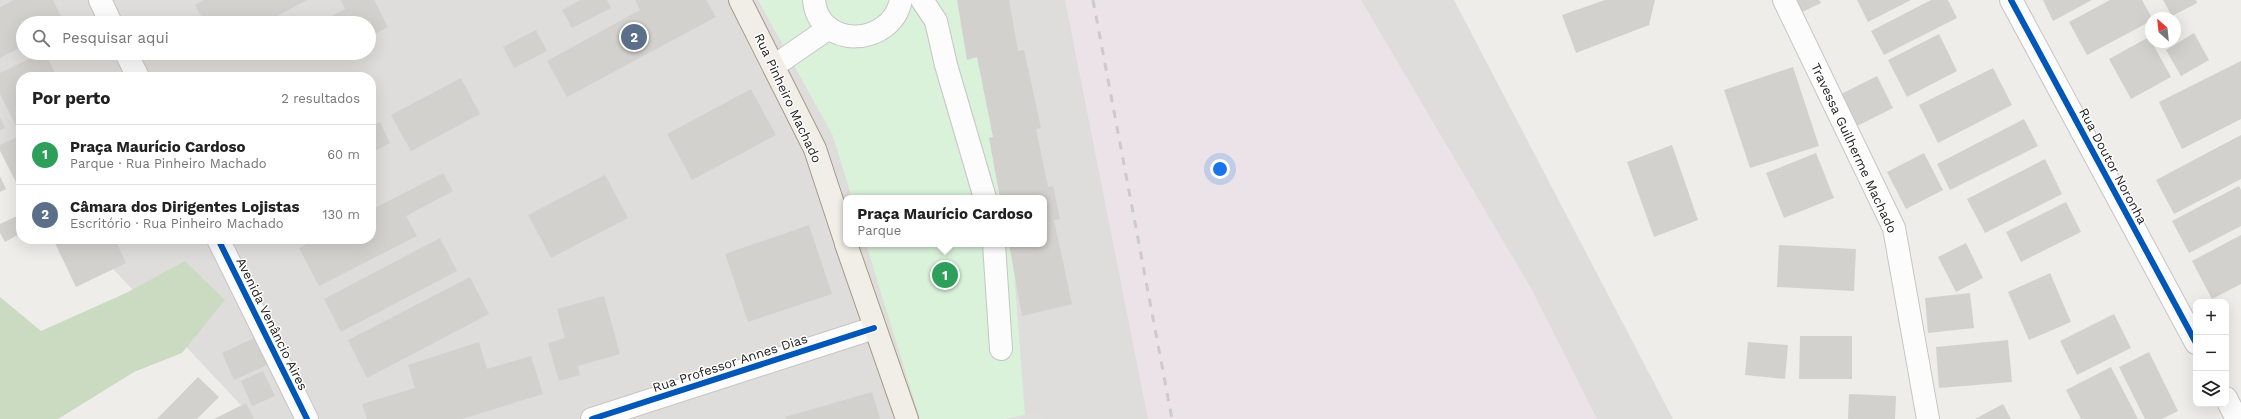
<!DOCTYPE html>
<html lang="pt">
<meta charset="utf-8">
<style>
:root{--surface:#fff;--page:#f2f2f2;--text:#222;--muted:#767676;--line:#e0e0e0;--accent:#111827}
body{margin:0;font-family:"Work Sans",sans-serif;background:var(--page);color:var(--text)}
.controls{position:absolute;right:12px;bottom:12px;display:grid;overflow:hidden;border-radius:8px;box-shadow:0 4px 16px #0002}
.controls button{width:36px;height:36px;display:grid;place-items:center;padding:0;border:0;border-bottom:1px solid var(--line);background:var(--surface);color:var(--text);font:20px sans-serif}
.compass{position:absolute;left:2145px;top:12px;width:36px;height:36px;border-radius:50%;background:var(--surface);box-shadow:0 4px 16px #0002;rotate:333deg}
.you{position:absolute;left:1220px;top:169px;width:14px;height:14px;margin:-10px;border:3px solid #fff;border-radius:50%;background:#1a73e8;box-shadow:0 0 0 6px #1a73e833}
.badge{display:grid;place-items:center;width:26px;height:26px;border-radius:50%;background:var(--accent);color:#fff;font-size:13px;font-weight:700}
.pin{position:absolute;translate:-50% -50%;border:2px solid #fff;box-shadow:0 1px 4px #0006}
.popup{position:absolute;left:843px;top:195px;width:204px;height:52px;box-sizing:border-box;display:grid;place-content:center;border-radius:8px;background:var(--surface);filter:drop-shadow(0 1px 3px #0005);font-size:13px;white-space:nowrap;color:var(--muted)}
.popup b{font-size:15px;color:var(--text)}
.popup::after{content:'';position:absolute;left:50%;top:100%;margin-left:-8px;border:8px solid transparent;border-top-color:var(--surface)}
.list{margin:0;padding:0;list-style:none}
h2{display:flex;justify-content:space-between;align-items:center;height:52px;margin:0;padding:0 16px;font-size:17px}
h2 small{font-size:13px;font-weight:400;color:var(--muted)}
.list li{display:grid;grid-template-columns:26px 1fr auto;gap:12px;align-items:center;box-sizing:border-box;height:60px;padding:0 16px;border-top:1px solid var(--line)}
.list b{display:block;font-size:15px;white-space:nowrap}
.list p{margin:0;font-size:13px;white-space:nowrap;color:var(--muted)}
.list em{font-size:13px;font-style:normal;color:var(--muted)}
.icon{flex:none;width:22px;height:22px;fill:none;stroke:currentColor;stroke-width:2;stroke-linecap:round;stroke-linejoin:round}
.map{position:relative;flex:none;width:2241px;height:419px;overflow:hidden}
.search{position:absolute;background:var(--surface);box-shadow:0 4px 16px #0002;left:16px;top:16px;width:360px;height:44px;display:flex;align-items:center;gap:10px;box-sizing:border-box;padding:0 14px;border-radius:22px;color:var(--muted);font-size:15px}
.panel{position:absolute;background:var(--surface);box-shadow:0 4px 16px #0002;left:16px;top:72px;width:360px;height:172px;border-radius:16px}
.map>svg:first-child{display:block}
.residential{fill:#dedddb;fill-rule:evenodd}
.industrial{fill:#ebe3e8}
.forest{fill:#cadbc1}
.park{fill:#daf2da}
.parking{fill:#dfdedd}
.building{fill:#d3d1ce}
.lines{fill:none;stroke-linecap:round;stroke-linejoin:round}
.minor-casing{stroke:#c6c5c4;stroke-width:24}
.major-casing{stroke:#a49a87;stroke-width:24}
.minor{stroke:#fcfcfc;stroke-width:22}
.major{stroke:#f1ede7;stroke-width:22}
.rail{stroke:#cbcbcb;stroke-width:3;stroke-dasharray:8 8;stroke-linecap:butt}
.cycleway-casing{stroke:#fff;stroke-width:8}
.cycleway{stroke:#0057b8;stroke-width:6}
.labels{text-anchor:middle;dominant-baseline:central;stroke-width:3;stroke-linejoin:round;paint-order:stroke}
.street-label{font-size:13px;fill:#212121;stroke:#fff}
</style>
<div class="map">
<svg width="2241" height="419" viewBox="0 0 2241 419">
<rect width="100%" height="100%" fill="#eeedea"/>
<path class="residential" d="M0 0H1454L1673 419H254L85 239H371V77H21V171L0 148ZM23 23H369V53H23ZM846 198H1044V244H846Z"/>
<path class="industrial" d="M1065 0H1361L1532 290 1597 419H1148Z"/>
<path class="forest" d="M185 261 225 300 182 353 134 372 58 419H0V297L41 331 126 293Z"/>
<g class="park">
<path d="M758 0H994L1009 198H852L833 136Z"/>
<path d="M866 244H1012L1025 415 1006 419H920Z"/>
</g>
<path class="parking" d="M1041 411 1043 419H1006L1025 415Z"/>
<g class="building">
<path d="M14 0H53L64 23H23V46L0 58V7Z"/>
<path d="M204 0H307L264 23H205L195 5Z"/>
<path d="M341 0H374L388 27 369 37V23H326L324 20 345 9Z"/>
<path d="M581 0H607L611 8 572 28 562 10Z"/>
<path d="M635 0H706L716 17 567 97 547 61 640 10Z"/>
<path d="M957 0H1009L1018 51 1024 50 1041 128 1036 129 1048 187 1053 186 1060 219 1054 220 1072 304 1022 316 1009 244H1044V198H1000L989 138 993 137 977 57 967 60Z"/>
<path d="M1605 0H1655L1649 25 1576 53 1562 15Z"/>
<path d="M1791 0H1819L1821 3 1798 14Z"/>
<path d="M1857 0H1911L1868 22Z"/>
<path d="M1931 0H1948L1957 18 1884 55 1871 31Z"/>
<path d="M2043 0H2092L2053 21Z"/>
<path d="M2110 0H2142L2152 18 2151 21 2087 55 2069 22Z"/>
<path d="M2163 0H2196L2197 3 2172 16Z"/>
<path d="M536 30 547 51 514 68 503 47Z"/>
<path d="M2194 33 2209 60 2181 76 2166 50Z"/>
<path d="M1939 34 1957 71 1907 97 1888 60Z"/>
<path d="M2149 37 2171 77 2131 99 2109 59Z"/>
<path d="M41 53H45L57 77H21V128L18 130 0 94V73Z"/>
<path d="M2241 61V119L2182 149 2159 102Z"/>
<path d="M1793 67 1819 146 1750 168 1724 90Z"/>
<path d="M1993 68 2012 105 1938 143 1919 105Z"/>
<path d="M1877 76 1893 108 1857 126 1841 94Z"/>
<path d="M461 78 480 114 411 151 391 115Z"/>
<path d="M751 89 776 135 692 180 667 134Z"/>
<path d="M0 117 5 128 0 130Z"/>
<path d="M2024 119 2038 146 1950 190 1937 164Z"/>
<path d="M380 122 390 143 371 153V127Z"/>
<path d="M21 135V182L17 184 0 151V145Z"/>
<path d="M2241 135V179L2174 214 2156 180Z"/>
<path d="M1672 145 1698 220 1654 237 1627 162Z"/>
<path d="M1816 153 1834 198 1784 218 1766 173Z"/>
<path d="M1924 153 1943 190 1906 209 1887 172Z"/>
<path d="M2045 159 2062 194 1985 233 1967 199Z"/>
<path d="M443 173 453 191 406 216 417 236 319 286 299 248 316 239H371V210Z"/>
<path d="M605 175 628 218 551 258 528 215Z"/>
<path d="M0 176 6 189 0 192Z"/>
<path d="M2239 186 2241 190V226L2189 253 2172 221Z"/>
<path d="M21 190V202L16 192Z"/>
<path d="M2066 202 2081 232 2021 262 2006 232Z"/>
<path d="M21 214V233L5 242 0 233V224Z"/>
<path d="M809 225 832 294 748 322 725 254Z"/>
<path d="M2241 235V284L2212 299 2192 261Z"/>
<path d="M440 238 457 271 341 332 324 299Z"/>
<path d="M53 239H115L126 263 76 287Z"/>
<path d="M1966 243 1983 278 1956 292 1938 257Z"/>
<path d="M1779 245 1856 249 1854 291 1777 287Z"/>
<path d="M2050 273 2071 322 2029 340 2008 292Z"/>
<path d="M470 277 489 314 367 378 348 340Z"/>
<path d="M1970 293 1974 328 1928 333 1925 298Z"/>
<path d="M604 296 620 354 578 366 580 375 559 381 548 343 565 338 557 309Z"/>
<path d="M2114 314 2131 348 2077 375 2060 341Z"/>
<path d="M1800 336H1852V379H1799Z"/>
<path d="M254 338 267 365 234 380 222 353Z"/>
<path d="M2008 340 2012 382 1939 388 1936 347Z"/>
<path d="M479 342 487 369 531 356 543 394 462 419H367L362 404 415 388 408 365Z"/>
<path d="M1748 342 1788 345 1785 379 1745 375Z"/>
<path d="M2149 352 2178 411 2162 419H2145L2119 367Z"/>
<path d="M2111 367 2138 419H2081L2066 390Z"/>
<path d="M263 371 275 396 252 406 241 381Z"/>
<path d="M198 377 219 397 197 419H157Z"/>
<path d="M872 392 880 419H786L785 417Z"/>
<path d="M1849 394 1896 396 1895 419H1848Z"/>
<path d="M246 403 254 419H214Z"/>
<path d="M2003 404 2011 419H1975Z"/>
</g>
<g class="lines">
<g class="minor-casing">
<g id="minor">
<path d="M100 0 111 23"/>
<path d="M814 0C818 49 891 48 901 0"/>
<path d="M922 0 936 21 946 65 985 198"/>
<path d="M1784 0 1894 228 1928 419"/>
<path d="M2011 0 2196 343"/>
<path d="M126 53 138 77"/>
<path d="M774 66 829 28"/>
<path d="M218 239 307 419"/>
<path d="M994 244 1001 349"/>
<path d="M2226 398 2237 419"/>
<path d="M592 419 874 328"/>
</g>
</g>
<g class="major-casing">
<g id="major">
<path d="M740 0 815 149 846 243"/>
<path d="M846 244 907 419"/>
</g>
</g>
<use href="#minor" class="minor"/>
<use href="#major" class="major"/>
<path class="rail" d="M1093 0 1172 419"/>
<g class="cycleway-casing">
<g id="cycleway">
<path d="M2011 0 2196 343"/>
<path d="M218 239 307 419"/>
<path d="M592 419 874 328"/>
</g>
</g>
<use href="#cycleway" class="cycleway"/>
</g>
<g class="labels">
<g class="street-label">
<text transform="translate(788 98) rotate(65)">Rua Pinheiro Machado</text>
<text transform="translate(1854 148) rotate(65)">Travessa Guilherme Machado</text>
<text transform="translate(2113 166) rotate(62)">Rua Doutor Noronha</text>
<text transform="translate(272 324) rotate(64)">Avenida Venâncio Aires</text>
<text transform="translate(730 363) rotate(-18)">Rua Professor Annes Dias</text>
</g>
</g>
</svg>
<div class="controls">
<button>+</button>
<button>−</button>
<button><svg class="icon" aria-label="layers" viewBox="0 0 24 24"><path d="M12 4l9 5-9 5-9-5zM3 14l9 5 9-5"/></svg></button>
</div>
<svg class="compass" viewBox="-18 -18 36 36"><path d="M0-13l5 13h-10z" fill="#e53935"/><path d="M0 13l5-13h-10z" fill="#767676"/></svg>
<div class="you"></div>
<div class="pin badge" style="left:945px;top:275px;background:#2e9e5b">1</div>
<div class="popup"><b>Praça Maurício Cardoso</b>Parque</div>
<div class="pin badge" style="left:634px;top:37px;background:#5c6f8a">2</div>
<div class="search"><svg class="icon" aria-label="search" viewBox="0 0 24 24"><circle cx="10" cy="10" r="6"/><path d="M15 15l6 6"/></svg>Pesquisar aqui</div>
<section class="panel">
<h2>Por perto<small>2 resultados</small></h2>
<ul class="list">
<li><span class="badge" style="background:#2e9e5b">1</span><div><b>Praça Maurício Cardoso</b><p>Parque · Rua Pinheiro Machado</p></div><em>60 m</em></li>
<li><span class="badge" style="background:#5c6f8a">2</span><div><b>Câmara dos Dirigentes Lojistas</b><p>Escritório · Rua Pinheiro Machado</p></div><em>130 m</em></li>
</ul>
</section>
</div>
